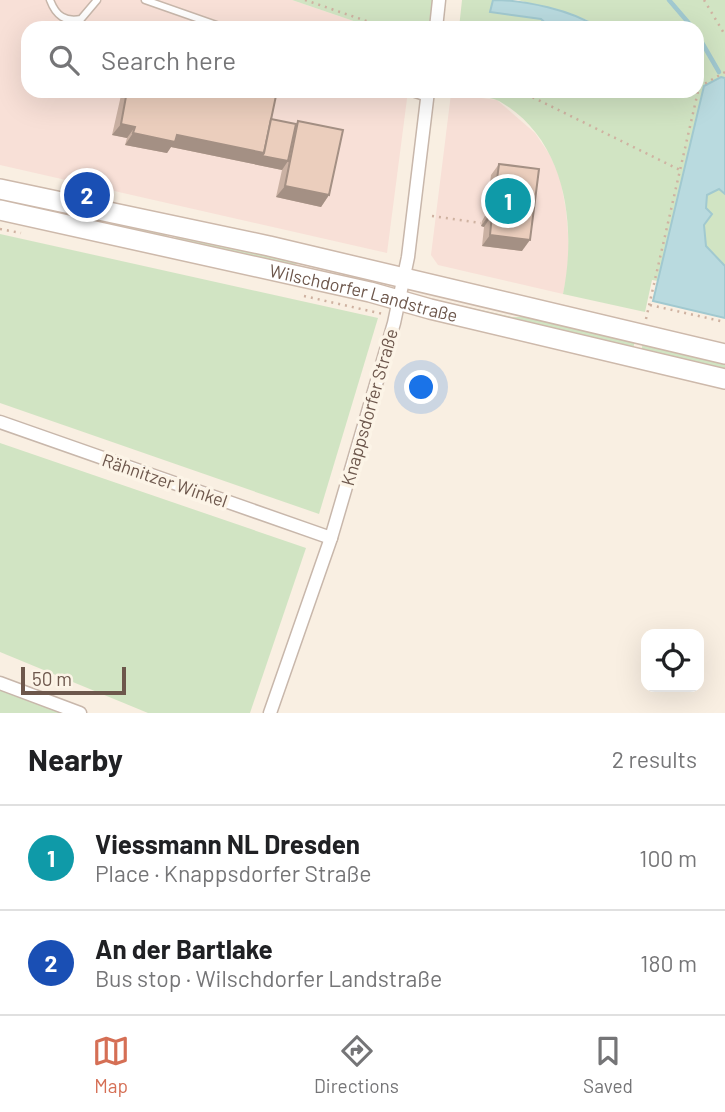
<!DOCTYPE html>
<meta charset="utf-8">
<style>
:root{--surface:#fff;--page:#f2f2f2;--text:#202124;--muted:#757577;--line:#e0e0e0;--accent:#d56f55}
body{margin:0;font-family:Barlow,sans-serif;background:var(--page);color:var(--text)}
.controls{position:absolute;right:21px;bottom:21px;display:grid;overflow:hidden;border-radius:14px;box-shadow:0 7px 28px #0002}
.controls button{width:63px;height:63px;display:grid;place-items:center;padding:0;border:0;border-bottom:2px solid var(--line);background:var(--surface);color:var(--text);font:35px sans-serif}
.scale{position:absolute;left:21px;bottom:18px;width:105px;box-sizing:border-box;padding-left:7px;border:4px solid #6d574c;border-top:0;font-size:19px;line-height:24px;white-space:nowrap;color:#6d574c;-webkit-text-stroke:5px #fcf4e7;paint-order:stroke}
.you{position:absolute;left:422px;top:388px;width:24px;height:24px;margin:-18px;border:5px solid #fff;border-radius:50%;background:#1a73e8;box-shadow:0 0 0 10px #1a73e833}
.badge{display:grid;place-items:center;width:46px;height:46px;border-radius:50%;background:var(--accent);color:#fff;font-size:23px;font-weight:700}
.pin{position:absolute;translate:-50% -50%;border:4px solid #fff;box-shadow:0 2px 7px #0006}
.list{margin:0;padding:0;list-style:none}
h2{display:flex;justify-content:space-between;align-items:center;height:91px;margin:0;padding:0 28px;font-size:30px}
h2 small{font-size:23px;font-weight:400;color:var(--muted)}
.list li{display:grid;grid-template-columns:46px 1fr auto;gap:21px;align-items:center;box-sizing:border-box;height:105px;padding:0 28px;border-top:2px solid var(--line)}
.list b{display:block;font-size:26px;white-space:nowrap}
.list p{margin:0;font-size:23px;white-space:nowrap;color:var(--muted)}
.list em{font-size:23px;font-style:normal;color:var(--muted)}
.icon{flex:none;width:38px;height:38px;fill:none;stroke:currentColor;stroke-width:2;stroke-linecap:round;stroke-linejoin:round}
.map{position:relative;flex:none;width:725px;height:713px;overflow:hidden}
.search{position:absolute;background:var(--surface);box-shadow:0 7px 28px #0002;left:21px;right:21px;top:21px;height:77px;display:flex;align-items:center;gap:18px;box-sizing:border-box;padding:0 24px;border-radius:21px;color:var(--muted);font-size:26px}
.sheet{height:301px;background:var(--surface)}
nav{display:flex;justify-content:space-around;align-items:center;box-sizing:border-box;height:98px;border-top:2px solid var(--line);background:var(--surface);font-size:19px;color:var(--muted)}
nav a{display:grid;justify-items:center;gap:4px}
nav .on{color:var(--accent)}
.map>svg:first-child{display:block}
.commercial{fill:#f8e0d7}
.green{fill:#d1e4c3}
.water{fill:#b9dadf;stroke:#a1c9d0;stroke-width:2}
.lines{fill:none;stroke-linecap:round;stroke-linejoin:round}
.stream{stroke:#a1c9d0;stroke-width:4.5}
.service-casing{stroke:#c8b7ab;stroke-width:9}
.minor-casing{stroke:#c8b7ab;stroke-width:15}
.secondary-casing{stroke:#cdb9ab;stroke-width:22}
.path{stroke:#cfb2a1;stroke-width:2.5;stroke-dasharray:2 5;stroke-linecap:butt}
.service{stroke:#fff;stroke-width:6}
.minor{stroke:#fff;stroke-width:12}
.secondary{stroke:#fff;stroke-width:19}
.wall{fill:#cab1a3}
.shaded-wall{fill:#a49084}
.building{fill:#ebcebd;stroke:#a49084;stroke-width:2}
.labels{text-anchor:middle;dominant-baseline:central;stroke-width:7;stroke-linejoin:round;paint-order:stroke}
.street-label{font-size:18px;fill:#6d574c;stroke:#fcf4e7}
</style>
<div class="map">
<svg width="725" height="713" viewBox="0 0 725 713">
<rect width="100%" height="100%" fill="#f9efe2"/>
<g class="commercial">
<path d="M0 0H292L374 28H28V91H408L387 253 0 165Z"/>
<path d="M451 94 497 100 535 133 550 155 560 178 566 210 569 246 568 270 563 294 438 265 431 255Z"/>
</g>
<g class="green">
<path d="M292 0H446L442 28H374Z"/>
<path d="M462 0H493L491 12 541 19 551 27 459 28Z"/>
<path d="M518 0H725V78L721 77 704 86 658 281 652 280 645 312 563 294C577 225 566 139 499 101 487 95 464 96 451 94V91H697V28H599L587 20Z"/>
<path d="M719 189 725 194V266L706 246 704 225 712 214 706 208 707 195Z"/>
<path d="M0 197 168 232 166 239 0 204Z"/>
<path d="M0 234 378 318 319 514 0 403Z"/>
<path d="M176 234 283 256 370 281 301 264H278L175 241Z"/>
<path d="M436 300 512 317H532L635 340 633 350 435 304Z"/>
<path d="M643 342 725 361V372L641 352Z"/>
<path d="M0 443 306 548 250 713H148L0 652Z"/>
<path d="M0 687 68 713H0Z"/>
</g>
<g class="water">
<path d="M493 0C525 0 572 10 599 28H551L541 19 490 12Z"/>
<path d="M721 77 725 78V194L719 189 707 195 706 208 712 214 704 225 706 246 725 266V318L653 301 704 86Z"/>
</g>
<g class="lines">
<g class="stream">
<path d="M669 0 693 28"/>
<path d="M697 34 719 72"/>
</g>
<g class="service-casing">
<g id="service">
<path d="M50 0C56 16 65 22 81 19L97 0"/>
<path d="M145 0 225 28"/>
<path d="M406 91 427 98"/>
</g>
</g>
<g class="minor-casing">
<g id="minor">
<path d="M436 28 439 0"/>
<path d="M0 422 331 538"/>
<path d="M0 683 80 713"/>
<path d="M270 713 331 538 394 323 408 257 428 91"/>
</g>
</g>
<g class="secondary-casing">
<g id="secondary">
<path d="M0 189 269 246 725 354"/>
<path id="s1" d="M0 210 370 292 430 309 725 379"/>
</g>
</g>
<g class="path">
<path d="M305 0 387 28"/>
<path d="M704 0 725 35"/>
<path d="M450 25 470 28"/>
<path d="M520 91 680 170"/>
<path d="M432 216 481 223"/>
<path d="M0 229 21 233"/>
<path d="M304 296 383 314"/>
<path d="M650 305 725 322"/>
<path d="M646 319 699 87 725 72"/>
</g>
<use href="#service" class="service"/>
<use href="#minor" class="minor"/>
<use href="#secondary" class="secondary"/>
</g>
<g class="wall">
<path d="M122 91H277L271 119 296 124 298 121 329 195 321 207 276 197 282 170 171 147 167 153 125 145 127 138 112 135Z"/>
<path d="M499 164 522 251 482 246 484 227 481 226 482 221 486 214 491 175Z"/>
</g>
<g class="shaded-wall">
<path d="M121 124 135 127 127 138 112 135Z"/>
<path d="M133 133 177 135 264 153 288 161 282 170 171 147 167 153 125 145Z"/>
<path d="M285 186 329 195 321 207 276 197Z"/>
<path d="M489 215H492L484 227 481 226Z"/>
<path d="M490 235 530 240 522 251 482 246Z"/>
</g>
<g class="building">
<path d="M127 91H277L264 153 177 135 175 142 133 133 135 127 121 124Z"/>
<path d="M271 119 296 124 288 161 262 156 264 153Z"/>
<path d="M298 121 343 130 329 195 285 186Z"/>
<path d="M499 164 539 169 530 240 490 235 492 215H489L490 209 493 210Z"/>
</g>
<g class="labels">
<g class="street-label">
<text stroke="none"><textPath href="#s1" startOffset="373">Wilschdorfer Landstraße</textPath></text>
<text transform="translate(369 407) rotate(-74)">Knappsdorfer Straße</text>
<text transform="translate(165 480) rotate(19)">Rähnitzer Winkel</text>
</g>
</g>
</svg>
<div class="controls">
<button><svg class="icon" aria-label="locate" viewBox="0 0 24 24"><circle cx="12" cy="12" r="6"/><path d="M12 2v4M12 18v4M2 12h4M18 12h4"/></svg></button>
</div>
<div class="scale">50 m</div>
<div class="you"></div>
<div class="pin badge" style="left:508px;top:201px;background:#0f9aa8">1</div>
<div class="pin badge" style="left:87px;top:195px;background:#1a4fb4">2</div>
<div class="search"><svg class="icon" aria-label="search" viewBox="0 0 24 24"><circle cx="10" cy="10" r="6"/><path d="M15 15l6 6"/></svg>Search here</div>
</div>
<section class="sheet">
<h2>Nearby<small>2 results</small></h2>
<ul class="list">
<li><span class="badge" style="background:#0f9aa8">1</span><div><b>Viessmann NL Dresden</b><p>Place · Knappsdorfer Straße</p></div><em>100 m</em></li>
<li><span class="badge" style="background:#1a4fb4">2</span><div><b>An der Bartlake</b><p>Bus stop · Wilschdorfer Landstraße</p></div><em>180 m</em></li>
</ul>
</section>
<nav>
<a class="on"><svg class="icon" aria-label="map" viewBox="0 0 24 24"><path d="M3 6l6-2 6 2 6-2v14l-6 2-6-2-6 2zM9 4v14M15 6v14"/></svg>Map</a>
<a><svg class="icon" aria-label="directions" viewBox="0 0 24 24"><path d="M12 3l9 9-9 9-9-9zM9 14v-3h6M13 9l2 2-2 2"/></svg>Directions</a>
<a><svg class="icon" aria-label="saved" viewBox="0 0 24 24"><path d="M7 4h10v16l-5-4-5 4z"/></svg>Saved</a>
</nav>
